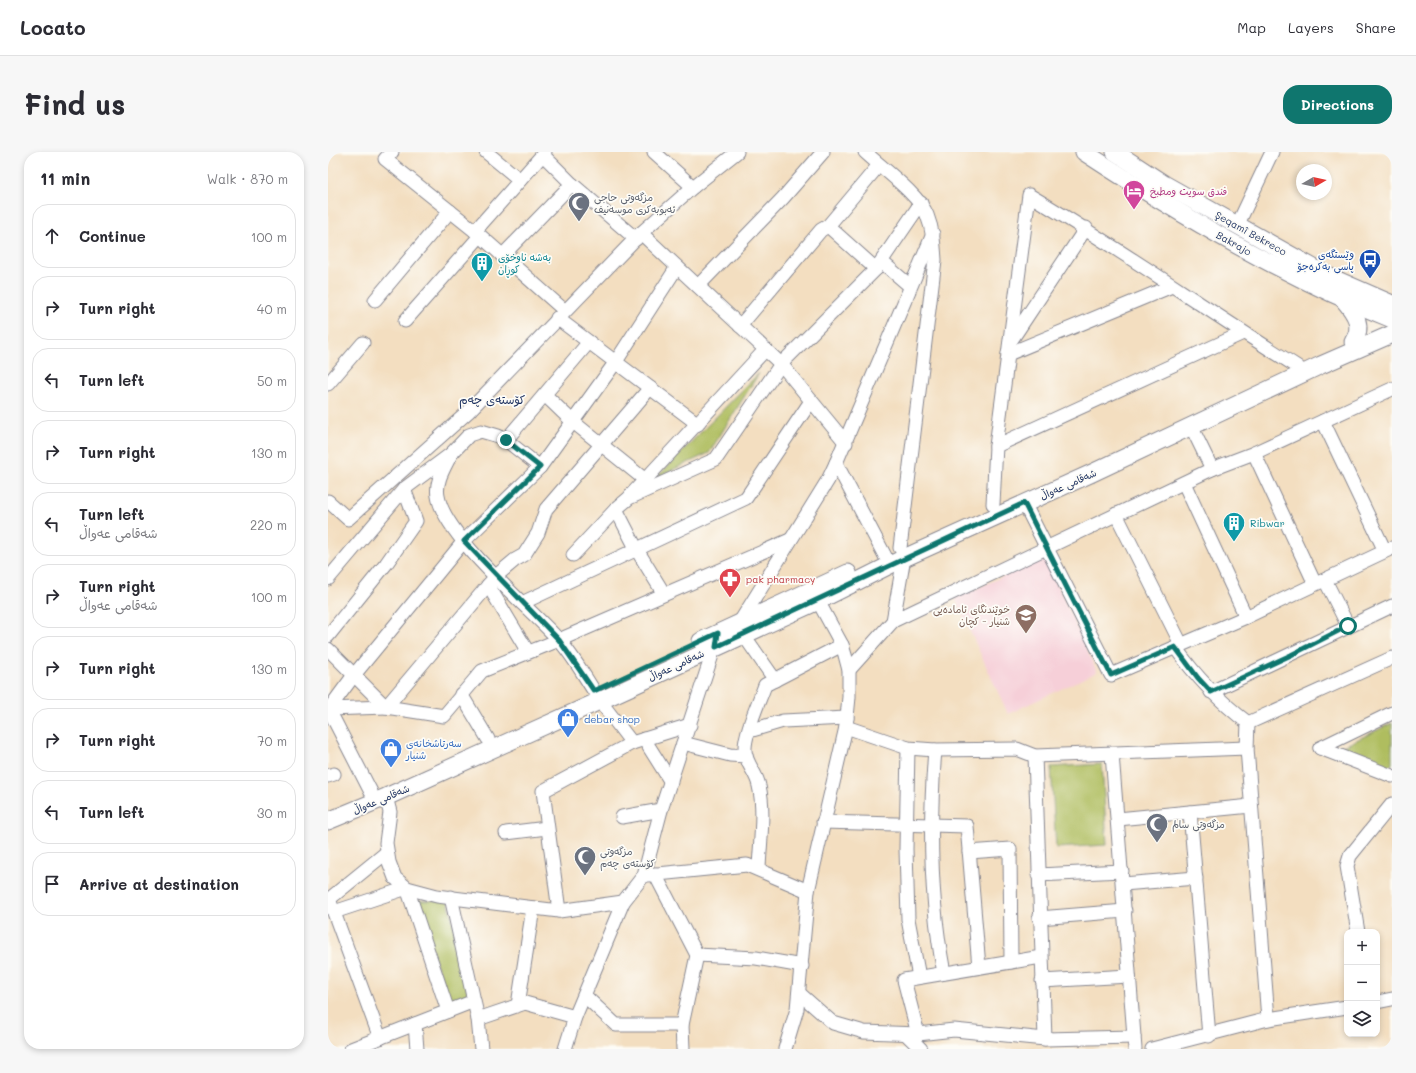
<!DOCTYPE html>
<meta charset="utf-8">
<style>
:root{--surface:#fff;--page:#f7f7f7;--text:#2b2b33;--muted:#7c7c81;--line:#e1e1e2;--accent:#0f766e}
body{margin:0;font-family:Mali,"Playpen Sans Arabic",sans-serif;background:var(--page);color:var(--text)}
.controls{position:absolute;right:12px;bottom:12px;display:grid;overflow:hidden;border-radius:8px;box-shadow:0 2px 6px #0003}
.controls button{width:36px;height:36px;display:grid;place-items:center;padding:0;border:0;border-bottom:1px solid var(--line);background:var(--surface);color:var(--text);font:20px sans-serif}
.compass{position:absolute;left:968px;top:12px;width:36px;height:36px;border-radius:50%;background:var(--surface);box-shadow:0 2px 6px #0003;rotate:81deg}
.stop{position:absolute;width:12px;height:12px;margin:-9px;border:3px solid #0f766e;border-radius:50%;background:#fff}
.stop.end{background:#0f766e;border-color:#fff;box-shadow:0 1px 4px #0008}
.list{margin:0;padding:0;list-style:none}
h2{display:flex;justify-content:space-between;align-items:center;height:52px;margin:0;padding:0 16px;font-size:17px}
h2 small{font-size:13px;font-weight:400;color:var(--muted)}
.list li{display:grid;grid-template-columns:26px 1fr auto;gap:12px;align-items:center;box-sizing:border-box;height:64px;margin:0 8px 8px;padding:0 8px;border:1px solid var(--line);border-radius:16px}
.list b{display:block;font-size:15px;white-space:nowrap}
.list p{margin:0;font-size:13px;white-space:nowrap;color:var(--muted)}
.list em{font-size:13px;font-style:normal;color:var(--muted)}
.icon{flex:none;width:22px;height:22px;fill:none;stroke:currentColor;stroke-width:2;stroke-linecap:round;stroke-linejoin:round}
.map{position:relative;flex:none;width:1064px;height:897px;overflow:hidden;border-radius:16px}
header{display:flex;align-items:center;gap:24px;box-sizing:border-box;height:56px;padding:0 20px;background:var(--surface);border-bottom:1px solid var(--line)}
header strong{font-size:19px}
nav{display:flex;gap:22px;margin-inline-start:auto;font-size:14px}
.intro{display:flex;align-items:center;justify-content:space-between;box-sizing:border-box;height:96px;padding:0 24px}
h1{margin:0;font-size:28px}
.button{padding:10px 18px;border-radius:16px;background:var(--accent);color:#fff;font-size:14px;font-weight:700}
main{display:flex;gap:24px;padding:0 24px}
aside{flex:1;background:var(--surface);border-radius:16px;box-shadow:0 2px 6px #0003}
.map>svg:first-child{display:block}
.built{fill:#f6cfd8}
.green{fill:#afbd5f;stroke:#65765e}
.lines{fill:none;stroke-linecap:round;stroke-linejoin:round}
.minor-casing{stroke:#87868f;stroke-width:15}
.major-casing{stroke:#87868f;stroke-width:19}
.minor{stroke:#fff;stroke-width:13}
.major{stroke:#fff;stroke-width:17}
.route{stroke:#0f766e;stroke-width:5}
.labels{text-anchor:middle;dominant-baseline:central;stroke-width:3.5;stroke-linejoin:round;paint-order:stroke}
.hotel-label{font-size:10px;fill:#b23c85;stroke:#fdfcf7;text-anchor:start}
.worship-label{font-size:10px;fill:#5b616d;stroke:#fdfcf7;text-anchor:start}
.street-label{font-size:10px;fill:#1b2f5e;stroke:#fdfcf7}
.transit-label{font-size:10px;fill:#164399;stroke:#fdfcf7;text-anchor:end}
.culture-label{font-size:10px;fill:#0d838f;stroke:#fdfcf7;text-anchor:start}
.health-label{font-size:10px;fill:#be3a42;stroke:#fdfcf7;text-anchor:start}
.education-label{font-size:10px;fill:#785e54;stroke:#fdfcf7;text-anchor:end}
.shop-label{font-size:10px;fill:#366cbe;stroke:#fdfcf7;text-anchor:start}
.quarter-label{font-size:12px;fill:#1b2f5e;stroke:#fdfcf7}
</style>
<header>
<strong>Locato</strong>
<nav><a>Map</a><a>Layers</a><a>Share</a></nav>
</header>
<div class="intro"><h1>Find us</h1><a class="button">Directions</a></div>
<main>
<aside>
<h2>11 min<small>Walk · 870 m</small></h2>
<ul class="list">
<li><svg class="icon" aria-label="ahead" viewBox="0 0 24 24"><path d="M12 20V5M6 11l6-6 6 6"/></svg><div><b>Continue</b></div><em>100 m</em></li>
<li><svg class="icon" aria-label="right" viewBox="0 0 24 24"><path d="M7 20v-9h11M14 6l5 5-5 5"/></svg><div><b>Turn right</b></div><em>40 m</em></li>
<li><svg class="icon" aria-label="left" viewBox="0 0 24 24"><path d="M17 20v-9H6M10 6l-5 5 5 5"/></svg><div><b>Turn left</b></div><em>50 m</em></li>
<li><svg class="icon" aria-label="right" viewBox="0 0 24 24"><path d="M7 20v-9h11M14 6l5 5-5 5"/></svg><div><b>Turn right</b></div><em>130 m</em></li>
<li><svg class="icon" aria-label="left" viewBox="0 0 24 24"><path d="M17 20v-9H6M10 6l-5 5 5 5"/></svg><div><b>Turn left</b><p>شەقامی عەواڵ</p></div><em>220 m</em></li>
<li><svg class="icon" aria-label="right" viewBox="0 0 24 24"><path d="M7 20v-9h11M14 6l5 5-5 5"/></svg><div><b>Turn right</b><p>شەقامی عەواڵ</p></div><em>100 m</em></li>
<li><svg class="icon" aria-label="right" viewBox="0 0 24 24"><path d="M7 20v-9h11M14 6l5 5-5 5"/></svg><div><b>Turn right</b></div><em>130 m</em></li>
<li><svg class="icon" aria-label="right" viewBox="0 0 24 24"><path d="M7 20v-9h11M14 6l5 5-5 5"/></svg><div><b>Turn right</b></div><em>70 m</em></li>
<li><svg class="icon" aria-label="left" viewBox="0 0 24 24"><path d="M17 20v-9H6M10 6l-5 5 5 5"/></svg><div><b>Turn left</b></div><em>30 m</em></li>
<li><svg class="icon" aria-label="arrive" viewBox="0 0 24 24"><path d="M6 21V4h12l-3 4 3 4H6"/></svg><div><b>Arrive at destination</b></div></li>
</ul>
</aside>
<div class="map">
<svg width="1064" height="897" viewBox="0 0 1064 897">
<rect width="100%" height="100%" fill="#fdfcf7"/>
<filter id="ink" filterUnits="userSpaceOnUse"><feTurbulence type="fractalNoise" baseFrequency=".025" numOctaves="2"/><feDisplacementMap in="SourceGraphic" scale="8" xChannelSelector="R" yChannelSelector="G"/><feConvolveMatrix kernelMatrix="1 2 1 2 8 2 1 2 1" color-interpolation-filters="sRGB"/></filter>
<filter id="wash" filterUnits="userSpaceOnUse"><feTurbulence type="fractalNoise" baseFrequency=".012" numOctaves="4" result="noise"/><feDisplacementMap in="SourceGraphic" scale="16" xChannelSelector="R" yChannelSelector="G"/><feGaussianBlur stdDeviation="0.9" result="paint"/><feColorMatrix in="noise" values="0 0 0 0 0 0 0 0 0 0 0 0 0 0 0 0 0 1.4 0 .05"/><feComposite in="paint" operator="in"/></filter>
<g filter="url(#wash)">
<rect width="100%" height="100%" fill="#f3dec0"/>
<path class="built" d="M717 406 769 520 680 562 627 446Z"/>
<g class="green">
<path d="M431 221 381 301 329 325Z"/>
<path d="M1064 571V612L1061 615 1014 595Z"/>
<path d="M774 612 779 693 728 696 723 615Z"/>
<path d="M120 748 141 847 123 855 87 749Z"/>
</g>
</g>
<g filter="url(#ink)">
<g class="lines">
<g class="minor-casing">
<g id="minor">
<path d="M64 0 57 7 147 79 237 159"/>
<path d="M158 0 192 28"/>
<path d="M326 0 365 35"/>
<path d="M537 0C554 16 591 43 599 63 605 78 606 93 607 108L572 396"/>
<path d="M215 3 244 32 308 87"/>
<path d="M500 74 548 117"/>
<path d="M909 74 944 0"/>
<path d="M147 79 217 0"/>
<path d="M313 81 453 212 518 291"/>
<path d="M174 104 244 32"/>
<path d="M554 110 582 134"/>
<path d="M370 134 455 46 495 0"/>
<path d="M47 148 122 59"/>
<path d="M229 166 370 272"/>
<path d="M77 169 152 84"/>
<path d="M412 174 493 78 500 74 551 13"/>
<path d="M684 187 758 76"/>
<path d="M680 202 844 134"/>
<path d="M0 232 35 191"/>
<path d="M217 243 244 269 316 327"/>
<path d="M995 269 1057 399"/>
<path d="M863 274 884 317"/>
<path d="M178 288 261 190"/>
<path d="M668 294 915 181"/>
<path d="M926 301 987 432"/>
<path d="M123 302C117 315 107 329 110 344 116 384 201 455 230 487 244 502 255 522 266 539"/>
<path d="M508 311 557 404"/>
<path d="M856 331 918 465"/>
<path d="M303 343 437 198"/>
<path d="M0 349 20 367 140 260 313 81 365 35 409 0"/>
<path d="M696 351 783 523 918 465 1064 396"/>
<path d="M665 352 668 294 701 43C793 97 880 159 970 215"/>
<path d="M288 357 309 398 336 442"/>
<path d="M788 362 853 492"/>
<path d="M245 403 288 357 301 346 388 307 453 212 548 117 593 51"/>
<path d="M0 427 76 337 123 302 141 283 153 279 170 284 178 288 212 315"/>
<path d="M997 428 1020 474"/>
<path d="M160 433 200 500"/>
<path d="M194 451 418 346 483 249"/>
<path d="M565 469 576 406"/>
<path d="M412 470 500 328 508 311 605 82"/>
<path d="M415 482 447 528"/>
<path d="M0 484 58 412 88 369 76 337"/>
<path d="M847 495C868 525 891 549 920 571"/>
<path d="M0 497 58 555 116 564 154 519 231 488 462 388"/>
<path d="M521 518 565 469 884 317 926 301 1064 237"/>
<path d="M883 540 1064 454"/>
<path d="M133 542 160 587"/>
<path d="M272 549 304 591"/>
<path d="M0 556 43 640"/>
<path d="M1 557 26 523 136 389 212 315 287 211 349 115"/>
<path d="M1 557 58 555 168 424 187 408 196 403 210 381 218 357 322 236"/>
<path d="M920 571 919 596 940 867"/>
<path d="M920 571 1064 506"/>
<path d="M518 575 580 596 607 598 689 597 707 604 919 596"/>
<path d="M421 579 455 569 519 566"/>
<path d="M316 587 343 630"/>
<path d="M355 591 402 603 418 604"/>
<path d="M580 596 578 697 580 767 591 825"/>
<path d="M992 596 1064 561"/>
<path d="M992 596 1064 624"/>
<path d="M607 598C601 672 602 748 616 821"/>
<path d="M784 602 807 897"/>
<path d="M707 604 717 887"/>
<path d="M0 624 6 622"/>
<path d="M58 645 62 660 58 691 61 710 67 726 79 736 109 744 231 759 295 750"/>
<path d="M862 660 881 884"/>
<path d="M294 665 333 658"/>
<path d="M790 667 923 654"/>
<path d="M495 670 639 674 651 815"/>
<path d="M178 681 219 676"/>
<path d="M641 700 682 697 683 810"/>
<path d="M431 716C432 691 437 658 431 634 429 621 417 611 417 598 416 582 431 550 437 533L514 493"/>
<path d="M327 722 369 803 354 873 355 897"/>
<path d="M320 723 419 713 480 739"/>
<path d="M710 723 794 719"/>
<path d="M795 732 868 726"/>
<path d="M123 745 150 867 153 897"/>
<path d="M1 747 52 886"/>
<path d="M0 748 59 700"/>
<path d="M231 759 215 639 304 591 362 573"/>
<path d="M6 760 79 736 120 859"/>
<path d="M711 766 797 759"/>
<path d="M1030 780 1019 714 1022 704 1064 652"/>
<path d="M369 803 428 806 474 814"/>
<path d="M714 829 801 824"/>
<path d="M471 841 505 871 536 880 590 882 626 878 717 887 806 885"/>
<path d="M257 844 288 873H354"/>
<path d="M1049 850 1064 847"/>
<path d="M190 853 205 756"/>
<path d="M150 867 197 851 247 865"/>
<path d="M87 872 89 897"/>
<path d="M578 882 593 897"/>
<path d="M590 882 576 828 713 805"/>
<path d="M23 897 146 849"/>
<path d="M237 897 247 865 295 750 316 723 333 658 388 491"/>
<path d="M457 897 469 857 480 739 518 575 521 545V518L517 503 514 493 490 449"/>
<path d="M824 897 940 867 1019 855"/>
</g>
</g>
<g class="major-casing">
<g id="major">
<path d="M756 0C854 64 955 124 1064 167"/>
<path d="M787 0 836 32 1000 124 1064 152"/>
<path d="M1016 148C1027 161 1036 174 1025 190"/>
<path d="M373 489 520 421"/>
<path d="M0 669 58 645 289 541 490 449 576 406 762 322 993 213 1064 182"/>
</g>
</g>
<use href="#minor" class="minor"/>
<use href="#major" class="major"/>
</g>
</g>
<g class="lines" filter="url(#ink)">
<path class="route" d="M178 288 212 315 136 389 231 488 266 539 390 481 388 495 696 351 783 523 847 495 870 526 883 540 963 503 1020 474"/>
</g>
<defs>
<g id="hotel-pin" transform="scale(1.15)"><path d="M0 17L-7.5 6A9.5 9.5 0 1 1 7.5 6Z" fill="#d1479c" stroke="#fdfcf7"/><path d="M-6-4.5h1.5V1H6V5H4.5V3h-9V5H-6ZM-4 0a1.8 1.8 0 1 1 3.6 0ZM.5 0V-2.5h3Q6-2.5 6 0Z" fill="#fff"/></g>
<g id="mosque-pin" transform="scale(1.15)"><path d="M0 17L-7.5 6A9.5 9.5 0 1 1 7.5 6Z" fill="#6b7280" stroke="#fdfcf7"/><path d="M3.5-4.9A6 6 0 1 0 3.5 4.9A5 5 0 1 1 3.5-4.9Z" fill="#fff"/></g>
<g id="bus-pin" transform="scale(1.15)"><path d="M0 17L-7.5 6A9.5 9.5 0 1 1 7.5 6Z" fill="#1a4fb4" stroke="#fdfcf7"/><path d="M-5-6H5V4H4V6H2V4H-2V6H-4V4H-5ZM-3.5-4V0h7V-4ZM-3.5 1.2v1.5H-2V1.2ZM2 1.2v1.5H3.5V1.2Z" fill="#fff"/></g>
<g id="building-pin" transform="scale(1.15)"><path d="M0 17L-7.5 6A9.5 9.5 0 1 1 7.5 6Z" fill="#0f9aa8" stroke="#fdfcf7"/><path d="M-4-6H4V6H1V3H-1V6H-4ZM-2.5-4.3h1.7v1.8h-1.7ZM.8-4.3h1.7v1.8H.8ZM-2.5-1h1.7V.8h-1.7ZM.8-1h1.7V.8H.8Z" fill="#fff"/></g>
<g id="pharmacy-pin" transform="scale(1.15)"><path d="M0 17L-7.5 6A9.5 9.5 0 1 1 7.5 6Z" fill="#e0444e" stroke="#fdfcf7"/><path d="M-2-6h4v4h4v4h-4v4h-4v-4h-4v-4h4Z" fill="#fff"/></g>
<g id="school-pin" transform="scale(1.15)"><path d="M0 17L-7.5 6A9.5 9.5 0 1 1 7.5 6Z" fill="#8d6e63" stroke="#fdfcf7"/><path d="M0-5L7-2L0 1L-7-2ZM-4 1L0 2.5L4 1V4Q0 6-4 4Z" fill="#fff"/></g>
<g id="shop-pin" transform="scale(1.15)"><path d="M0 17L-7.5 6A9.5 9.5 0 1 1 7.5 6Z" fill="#3f7fe0" stroke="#fdfcf7"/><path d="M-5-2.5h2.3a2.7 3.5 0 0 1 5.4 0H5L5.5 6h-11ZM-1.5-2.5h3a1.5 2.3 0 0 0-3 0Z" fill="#fff"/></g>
</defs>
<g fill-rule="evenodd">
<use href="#hotel-pin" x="806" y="39"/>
<use href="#mosque-pin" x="251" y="51"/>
<use href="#bus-pin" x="1042" y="108"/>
<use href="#building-pin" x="154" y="111"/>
<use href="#building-pin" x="906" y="371"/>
<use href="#pharmacy-pin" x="402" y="427"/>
<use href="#school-pin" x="698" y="463"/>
<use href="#shop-pin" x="240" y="567"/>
<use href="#shop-pin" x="63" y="597"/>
<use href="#mosque-pin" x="829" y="672"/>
<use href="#mosque-pin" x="257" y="705"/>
</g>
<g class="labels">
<g class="hotel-label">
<text x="822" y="39">فندق سويت ومطبخ</text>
</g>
<g class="worship-label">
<text x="266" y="45">مزگەوتی حاجی<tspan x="266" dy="12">ئەبوبەکری موسەنیف</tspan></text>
<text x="844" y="672">مزگەوتی سالم</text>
<text x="272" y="699">مزگه‌وتی<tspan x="272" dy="12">کۆستەی چەم</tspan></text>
</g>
<g class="street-label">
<text transform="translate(923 81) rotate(29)">Şeqamî Bekreco</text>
<text transform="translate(906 91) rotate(29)">Bakrajo</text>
<text transform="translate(740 332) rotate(-24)">شەقامی عەواڵ</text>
<text transform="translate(348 513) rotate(-25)">شەقامی عەواڵ</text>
<text transform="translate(53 647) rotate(-23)">شەقامی عەواڵ</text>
</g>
<g class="transit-label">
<text x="1026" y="102">وێستگەی<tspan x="1026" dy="12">پاسی بەکرەجۆ</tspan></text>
</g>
<g class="culture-label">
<text x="170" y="105">بەشە ناوخۆی<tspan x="170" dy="12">کوڕان</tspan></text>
<text x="922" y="371">Ribwar</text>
</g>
<g class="health-label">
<text x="418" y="427">pak pharmacy</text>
</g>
<g class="education-label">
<text x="682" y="457">خوێندنگای ئامادەیی<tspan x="682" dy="12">شنیار - کچان</tspan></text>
</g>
<g class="shop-label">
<text x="256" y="567">debar shop</text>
<text x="78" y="591">سەرتاشخانەی<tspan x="78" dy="12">شنیار</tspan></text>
</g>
<g class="quarter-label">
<text x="164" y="247">کۆستەی چەم</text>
</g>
</g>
</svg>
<div class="controls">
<button>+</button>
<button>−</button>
<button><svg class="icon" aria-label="layers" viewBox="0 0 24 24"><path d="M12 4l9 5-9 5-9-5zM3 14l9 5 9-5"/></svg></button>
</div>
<svg class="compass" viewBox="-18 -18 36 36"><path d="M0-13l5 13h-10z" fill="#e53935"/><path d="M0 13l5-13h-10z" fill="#7c7c81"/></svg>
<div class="stop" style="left:1020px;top:474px"></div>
<div class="stop end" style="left:178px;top:288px"></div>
</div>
</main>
